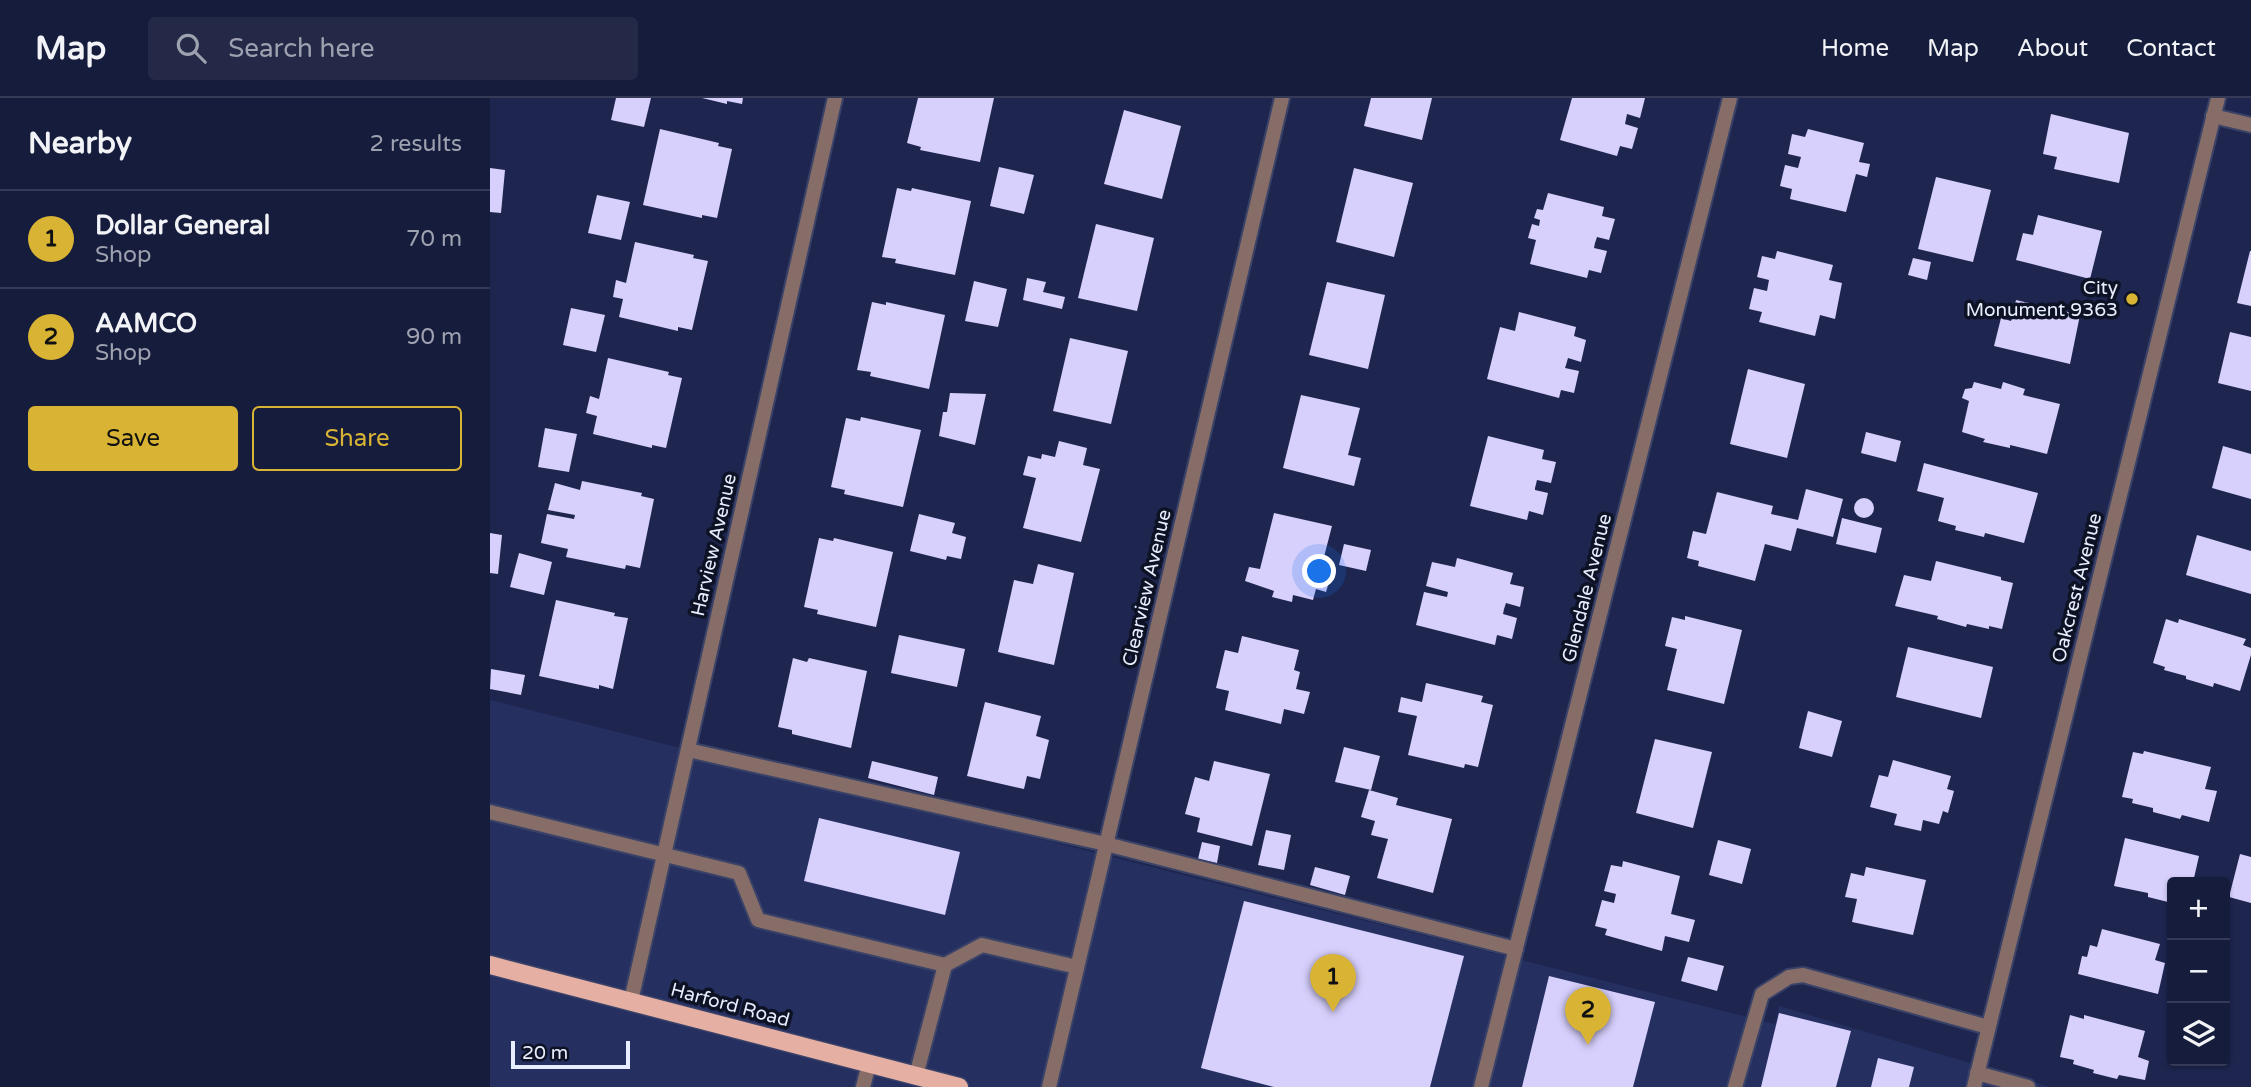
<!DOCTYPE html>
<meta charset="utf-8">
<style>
:root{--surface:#161c3c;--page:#232947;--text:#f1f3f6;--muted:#9ea1af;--line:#353a56;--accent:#d9b434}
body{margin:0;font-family:"Varela Round",sans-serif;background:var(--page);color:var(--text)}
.controls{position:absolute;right:21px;bottom:21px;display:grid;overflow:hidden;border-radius:7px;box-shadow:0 2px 5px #0004}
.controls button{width:63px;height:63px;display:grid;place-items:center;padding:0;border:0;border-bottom:2px solid var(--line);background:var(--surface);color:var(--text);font:35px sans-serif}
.scale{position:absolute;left:21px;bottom:18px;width:119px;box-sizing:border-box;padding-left:7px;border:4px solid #e8eefe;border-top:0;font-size:19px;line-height:24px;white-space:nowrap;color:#e8eefe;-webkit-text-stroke:5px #0d1224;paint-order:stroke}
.you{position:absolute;left:830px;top:474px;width:24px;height:24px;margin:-18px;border:5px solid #fff;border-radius:50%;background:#1a73e8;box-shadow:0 0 0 10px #1a73e833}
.badge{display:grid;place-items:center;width:46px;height:46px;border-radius:50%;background:var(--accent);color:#111;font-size:23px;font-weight:700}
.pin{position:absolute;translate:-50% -58px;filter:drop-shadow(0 2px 4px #0008)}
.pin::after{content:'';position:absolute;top:37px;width:24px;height:21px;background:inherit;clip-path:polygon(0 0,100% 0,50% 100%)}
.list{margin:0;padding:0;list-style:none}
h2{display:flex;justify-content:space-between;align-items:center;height:91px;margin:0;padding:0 28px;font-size:30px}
h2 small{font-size:23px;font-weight:400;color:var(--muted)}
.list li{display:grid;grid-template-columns:46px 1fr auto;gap:21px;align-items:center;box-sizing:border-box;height:98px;padding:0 28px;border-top:2px solid var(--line)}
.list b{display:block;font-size:26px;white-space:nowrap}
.list p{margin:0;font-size:23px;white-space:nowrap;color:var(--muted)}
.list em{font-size:23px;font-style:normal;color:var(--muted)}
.actions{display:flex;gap:14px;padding:21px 28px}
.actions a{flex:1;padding:16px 0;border:2px solid var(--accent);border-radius:7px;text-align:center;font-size:24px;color:var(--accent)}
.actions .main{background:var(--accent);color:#111}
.icon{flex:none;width:38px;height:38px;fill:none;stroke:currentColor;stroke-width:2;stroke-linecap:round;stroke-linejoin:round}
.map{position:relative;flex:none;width:1761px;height:989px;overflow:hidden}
header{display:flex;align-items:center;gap:42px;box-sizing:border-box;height:98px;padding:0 35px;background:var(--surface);border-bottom:2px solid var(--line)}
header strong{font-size:33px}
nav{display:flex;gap:38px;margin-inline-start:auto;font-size:24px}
.search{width:490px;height:63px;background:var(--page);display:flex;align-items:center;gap:18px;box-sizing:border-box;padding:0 24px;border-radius:7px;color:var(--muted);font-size:26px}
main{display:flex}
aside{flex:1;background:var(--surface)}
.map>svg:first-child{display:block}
</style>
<header>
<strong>Map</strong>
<div class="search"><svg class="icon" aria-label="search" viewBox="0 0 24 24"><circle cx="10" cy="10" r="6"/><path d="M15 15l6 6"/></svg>Search here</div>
<nav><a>Home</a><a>Map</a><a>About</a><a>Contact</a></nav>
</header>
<main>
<aside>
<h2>Nearby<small>2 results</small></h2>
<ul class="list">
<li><span class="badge">1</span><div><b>Dollar General</b><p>Shop</p></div><em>70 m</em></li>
<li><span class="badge">2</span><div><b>AAMCO</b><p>Shop</p></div><em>90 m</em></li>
</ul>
<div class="actions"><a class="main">Save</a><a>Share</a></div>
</aside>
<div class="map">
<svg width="1761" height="989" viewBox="0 0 1761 989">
<rect width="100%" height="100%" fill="#1e2650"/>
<path fill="#252f60" d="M0 602 1285 926 1289 908 1560 989H0Z"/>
<g fill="#d7d0fd">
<path d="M126 0H161L154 29 121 22Z"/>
<path d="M212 0H253L252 6 237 3V6Z"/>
<path d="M428 0H504L490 64 430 52 431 49 417 45Z"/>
<path d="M881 0H942L932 42 874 28Z"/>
<path d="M1082 0H1155L1150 20 1137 16 1135 26 1148 30 1142 51 1130 48 1127 58 1070 42Z"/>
<path d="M634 12 691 28 672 101 614 86Z"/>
<path d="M1561 16 1639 35 1629 85 1564 71 1567 59 1553 56Z"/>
<path d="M170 31 229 45 228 48 242 51 227 120 212 117V120L153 107Z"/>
<path d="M1318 31 1374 45 1369 64 1380 66 1377 79 1366 76 1356 114 1300 101 1302 91 1290 88 1295 67 1308 70 1311 59 1298 56 1302 36 1315 39Z"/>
<path d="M509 69 544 77 534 116 500 108Z"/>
<path d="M0 70 15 72 11 115 0 114Z"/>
<path d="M864 70 923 85 904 159 846 144Z"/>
<path d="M1446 79 1501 92 1483 164 1428 151Z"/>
<path d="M407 90 421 93 422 90 481 103 465 177 405 165 406 161 392 159Z"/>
<path d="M1058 95 1114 109 1112 118 1125 121 1119 142 1107 139 1105 145 1104 150 1117 153 1111 175 1099 172 1097 180 1040 166 1046 142 1038 140 1042 126 1049 128 1050 122 1044 120 1047 111 1053 112Z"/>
<path d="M107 97 140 104 131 142 98 135Z"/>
<path d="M1548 117 1612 133 1600 181 1526 162 1533 135 1543 137Z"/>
<path d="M606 126 664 140 647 213 588 200Z"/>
<path d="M145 144 204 157 203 160 218 163 202 232 188 229V233L129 219 133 201 123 199 126 182 136 185Z"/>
<path d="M1287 153 1343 167 1339 182 1352 185 1345 221 1330 217 1325 238 1269 224 1272 214 1259 211 1264 190 1277 193 1279 182 1267 179 1272 158 1285 161Z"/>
<path d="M1760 153H1761V208L1747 205Z"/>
<path d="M1423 160 1441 164 1437 182 1418 177Z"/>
<path d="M537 180 556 184 553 194 575 199 572 211 533 202Z"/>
<path d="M484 183 517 191 508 229 475 223Z"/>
<path d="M837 184 895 197 878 271 819 257Z"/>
<path d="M1526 202 1590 217 1580 266 1504 248 1511 220 1521 223Z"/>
<path d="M382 204 396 207V204L455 217 439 291 380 278 381 274 367 272Z"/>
<path d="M81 210 115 217 106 254 73 247Z"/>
<path d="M1029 214 1086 229 1084 238 1096 242 1091 264 1078 260 1076 267 1075 270 1089 273 1084 295 1071 292 1069 300 997 281 1010 229 1025 233Z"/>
<path d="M1740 234 1761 239V293L1728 285Z"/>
<path d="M580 240 638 253 621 326 563 313Z"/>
<path d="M118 260 179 274 178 277 192 280 176 350 162 347V350L103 336 107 318 96 315 100 298 109 301Z"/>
<path d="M1258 271 1315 286 1297 360 1240 346Z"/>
<path d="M1484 284 1511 291 1513 284 1535 291 1533 297 1570 306 1557 356 1520 347V350L1493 344 1495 341 1472 334 1479 303 1472 300 1475 291 1482 290Z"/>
<path d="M460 295 496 296 485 347 449 338 453 314H457Z"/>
<path d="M811 297 870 310 858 357 871 360 864 388 793 370Z"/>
<path d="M371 319 431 332 413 409 354 396 355 392 341 389 356 320 370 323Z"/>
<path d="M55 330 87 336 79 374 48 369Z"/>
<path d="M1376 334 1411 343 1406 364 1371 355Z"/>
<path d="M998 338 1054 352 1052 361 1066 364 1061 385 1047 382 1045 390V392L1058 395 1053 417 1039 413 1037 422 980 408Z"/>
<path d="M569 343 597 350 593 367 610 371 591 444 533 430 546 380 533 377 538 358 551 361 552 356 565 359Z"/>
<path d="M1733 348 1761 356V401L1722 390Z"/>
<path d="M1434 365 1548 395 1534 445 1495 435 1494 439 1465 432 1466 428 1448 423 1454 400 1427 393Z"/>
<path d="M92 383 152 395 151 398 164 401 150 470 136 467 135 471 76 459 78 451 51 445 57 416 84 421 85 417 58 412 65 385 90 392Z"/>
<path d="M1316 391 1353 401 1343 439 1307 430 1301 453 1275 446 1265 483 1208 468 1209 463 1197 460 1203 433 1216 436 1227 394 1283 408 1281 416 1308 422Z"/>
<circle cx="1374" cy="410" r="10"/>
<path d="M784 415 842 428 828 482 839 484 836 494 826 491 823 502 803 497 802 504 782 499 784 493 755 483 759 469 770 471Z"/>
<path d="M429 416 465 425 462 435 476 439 471 461 457 458 456 462 420 453Z"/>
<path d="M1352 420 1392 430 1386 455 1346 446Z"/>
<path d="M0 435 12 437 8 476 0 475Z"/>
<path d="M1707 437 1761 453V496L1696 477Z"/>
<path d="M329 440 343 443 344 440 403 454 386 529 327 516 328 512 314 509Z"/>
<path d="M854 446 881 452 876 473 849 467Z"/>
<path d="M29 455 62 464 54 497 20 489Z"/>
<path d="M967 460 1023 475 1020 486 1034 489 1030 509 1016 505 1014 511 1013 516 1027 520 1022 541 1007 537 1005 547 926 527 934 494 957 499 958 494 936 488 942 464 965 469Z"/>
<path d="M1446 463 1511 479V482L1523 485 1512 531 1499 528V531L1477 526 1476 529 1447 521 1448 518 1405 508 1414 477 1441 483Z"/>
<path d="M548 466 584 475 564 567 508 554 524 482 543 486Z"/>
<path d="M66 502 125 515 124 518 138 520 123 591 109 587V591L49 578Z"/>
<path d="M1195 518 1252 532 1234 606 1177 592 1187 551 1175 548 1182 519 1195 522Z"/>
<path d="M1676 521 1688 525 1689 521 1756 541 1753 547 1761 550V557L1750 593 1724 585 1723 589 1696 581V578L1674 572 1675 569 1663 565Z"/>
<path d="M409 537 475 551 467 589 401 575Z"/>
<path d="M752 538 809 552 804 572 810 574 806 591 820 594 814 616 794 611 791 626 735 612 739 593 726 590 735 552 748 555Z"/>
<path d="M1418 549 1503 569 1491 620 1406 599Z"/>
<path d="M303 560 317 564 319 560 377 573 361 650 302 636V632L288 629Z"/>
<path d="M1 571 35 577 31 597 0 591Z"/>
<path d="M936 585 993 598 991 604 1003 607 988 669 975 666 974 670 918 657 927 618 908 614 911 599 932 604Z"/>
<path d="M495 604 551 618 546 638 559 642 550 681 537 678 534 691 477 678Z"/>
<path d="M1318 613 1352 623 1342 659 1309 650Z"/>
<path d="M1165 641 1222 654 1203 730 1146 715Z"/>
<path d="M854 649 890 658 881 692 845 684Z"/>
<path d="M1654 653 1721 669 1715 691 1727 693 1719 724 1692 717 1690 721 1663 714V710L1642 705 1643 701 1632 699 1643 654 1653 656Z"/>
<path d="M1403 662 1461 678 1457 691 1464 693 1458 715 1453 713 1449 726 1433 722 1431 733 1404 727 1407 716 1380 709 1389 677 1398 679Z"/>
<path d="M382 663 448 679 444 697 378 680Z"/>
<path d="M724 663 780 676 762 748 707 734 710 720 695 716 705 679 719 683Z"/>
<path d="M879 692 908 700 906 707 962 721 943 795 887 780 898 741 881 737 885 723 871 719Z"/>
<path d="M329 720 470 754 455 817 314 783Z"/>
<path d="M776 732 801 737 794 772 768 767Z"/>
<path d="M1635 740 1709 758 1704 780 1719 784H1682V805L1658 799V795L1624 788Z"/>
<path d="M1228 742 1261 751 1252 786 1219 777Z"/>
<path d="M712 744 730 748 727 765 708 761Z"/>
<path d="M1750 756 1761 759V805L1739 799Z"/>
<path d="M1133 763 1190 778 1181 816 1205 822 1199 844 1175 838 1172 853 1115 837 1117 831 1105 828 1112 802 1124 805 1126 796 1114 793 1121 767 1132 769Z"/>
<path d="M825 769 860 778 855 797 820 787Z"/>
<path d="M1376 769 1436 782 1423 837 1362 824 1367 801 1355 799 1361 775 1374 778Z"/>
<path d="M754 803 974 858 940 989H784L711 970Z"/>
<path d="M1612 831 1670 846 1665 862 1675 865 1668 896 1588 876 1592 858 1597 859 1600 847 1607 849Z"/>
<path d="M1198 859 1234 868 1227 893 1191 883Z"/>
<path d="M1059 878 1165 904 1143 989H1032Z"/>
<path d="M1289 915 1361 933 1346 989H1271Z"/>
<path d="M1580 917 1594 921V917L1655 933 1648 959 1659 963 1655 982 1629 977 1627 981 1603 975 1604 972 1583 966 1584 962 1570 959Z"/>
<path d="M1388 960 1424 969 1419 989H1381Z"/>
</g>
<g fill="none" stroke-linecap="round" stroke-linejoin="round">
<defs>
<g id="lane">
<path d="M1723 18 1761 27"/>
<path d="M198 652 616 746 1026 851"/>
<path d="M0 714 249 775 268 822 455 867 492 847 587 869"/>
<path d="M1487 975 1538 989"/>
<path d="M426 978 455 867"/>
<path d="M1245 989 1272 896 1299 879 1313 877 1498 929"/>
</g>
<g id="street">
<path d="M141 903 345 0"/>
<path d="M373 989 379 966"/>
<path d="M559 989 792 0"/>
<path d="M991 989 1240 0"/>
<path d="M1484 989 1728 0"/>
</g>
<path id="primary" d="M0 867 469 989"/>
</defs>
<use href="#lane" stroke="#3a4268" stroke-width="18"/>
<use href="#street" stroke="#3a4268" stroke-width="18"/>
<use href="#primary" stroke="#3a4268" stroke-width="21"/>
<use href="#lane" stroke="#876d68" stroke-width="14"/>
<use href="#street" stroke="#876d68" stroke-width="14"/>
<use href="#primary" stroke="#e5afa4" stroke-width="18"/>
</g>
<circle fill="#d9b434" stroke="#0d1224" stroke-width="2.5" cx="1642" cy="201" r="7"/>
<g text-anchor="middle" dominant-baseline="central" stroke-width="7" stroke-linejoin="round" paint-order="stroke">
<g font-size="19" fill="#e8eefe" stroke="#0d1224" text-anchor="end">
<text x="1628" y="190">City<tspan x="1628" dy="22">Monument 9363</tspan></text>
</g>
<g font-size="19" fill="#e8eefe" stroke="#0d1224">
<text transform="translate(224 447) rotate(-77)">Harview Avenue</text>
<text transform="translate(657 490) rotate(-77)">Clearview Avenue</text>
<text transform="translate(1097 490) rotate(-76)">Glendale Avenue</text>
<text transform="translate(1587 490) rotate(-76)">Oakcrest Avenue</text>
<text transform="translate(240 907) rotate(15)">Harford Road</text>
</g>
</g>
</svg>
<div class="controls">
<button>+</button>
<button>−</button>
<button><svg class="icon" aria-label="layers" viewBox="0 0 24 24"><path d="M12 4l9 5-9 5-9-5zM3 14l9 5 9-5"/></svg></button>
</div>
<div class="scale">20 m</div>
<div class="you"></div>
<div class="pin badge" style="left:843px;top:914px">1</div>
<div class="pin badge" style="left:1098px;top:947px">2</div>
</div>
</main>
